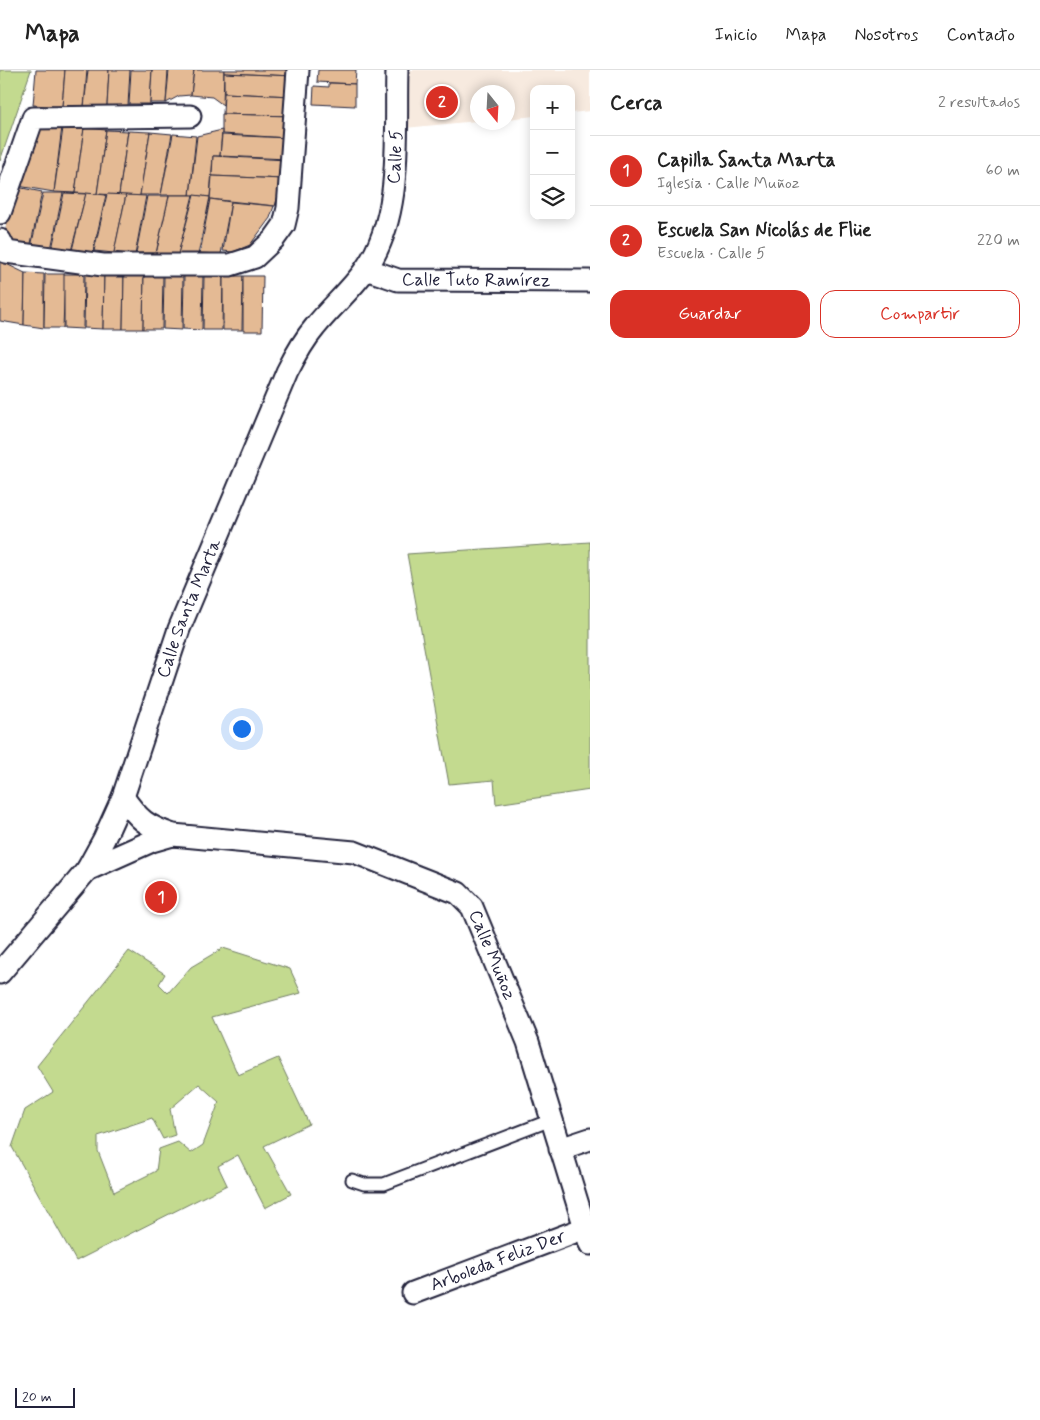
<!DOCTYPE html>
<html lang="es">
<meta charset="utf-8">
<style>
:root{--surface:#fff;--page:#f2f2f2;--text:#222;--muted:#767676;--line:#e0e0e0;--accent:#d93025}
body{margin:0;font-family:Mynerve,sans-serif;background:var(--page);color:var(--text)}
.controls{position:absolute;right:15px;top:15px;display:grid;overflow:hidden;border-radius:10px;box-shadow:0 2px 12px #0003}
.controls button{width:45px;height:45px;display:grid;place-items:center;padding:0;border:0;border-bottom:1px solid var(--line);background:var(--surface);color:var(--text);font:25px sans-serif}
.compass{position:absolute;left:470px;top:15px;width:45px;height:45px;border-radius:50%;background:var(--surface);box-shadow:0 2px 12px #0003;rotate:162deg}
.scale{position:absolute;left:15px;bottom:12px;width:60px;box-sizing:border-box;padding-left:5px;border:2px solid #22223b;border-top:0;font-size:14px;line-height:18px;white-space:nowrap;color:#22223b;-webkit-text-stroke:4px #fff;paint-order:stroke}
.you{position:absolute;left:241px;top:658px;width:18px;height:18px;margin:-12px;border:4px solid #fff;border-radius:50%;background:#1a73e8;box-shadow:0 0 0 8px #1a73e833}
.badge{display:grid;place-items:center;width:32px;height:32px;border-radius:50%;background:var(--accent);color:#fff;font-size:16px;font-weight:700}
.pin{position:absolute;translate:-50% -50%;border:2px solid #fff;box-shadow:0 1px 5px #0006}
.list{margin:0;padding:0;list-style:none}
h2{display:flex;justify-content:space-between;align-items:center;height:65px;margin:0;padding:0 20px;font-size:21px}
h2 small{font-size:16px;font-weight:400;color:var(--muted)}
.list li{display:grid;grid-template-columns:32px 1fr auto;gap:15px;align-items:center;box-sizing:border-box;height:70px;padding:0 20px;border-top:1px solid var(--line)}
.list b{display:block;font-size:19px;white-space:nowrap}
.list p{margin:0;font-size:16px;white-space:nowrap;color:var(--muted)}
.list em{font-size:16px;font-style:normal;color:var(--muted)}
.actions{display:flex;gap:10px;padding:15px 20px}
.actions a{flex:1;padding:11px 0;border:1px solid var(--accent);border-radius:15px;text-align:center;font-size:18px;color:var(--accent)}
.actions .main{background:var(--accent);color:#fff}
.icon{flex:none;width:28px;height:28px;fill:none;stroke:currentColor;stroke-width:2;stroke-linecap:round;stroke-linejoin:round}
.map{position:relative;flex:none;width:590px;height:1350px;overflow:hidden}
header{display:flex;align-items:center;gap:30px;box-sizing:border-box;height:70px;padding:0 25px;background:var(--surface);border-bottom:1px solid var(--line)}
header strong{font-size:24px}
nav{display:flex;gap:28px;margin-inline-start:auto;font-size:18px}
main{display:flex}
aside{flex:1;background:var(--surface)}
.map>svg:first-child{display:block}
</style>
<header>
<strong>Mapa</strong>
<nav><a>Inicio</a><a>Mapa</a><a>Nosotros</a><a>Contacto</a></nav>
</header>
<main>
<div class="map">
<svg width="590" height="1350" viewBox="0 0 590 1350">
<rect width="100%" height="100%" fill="#fff"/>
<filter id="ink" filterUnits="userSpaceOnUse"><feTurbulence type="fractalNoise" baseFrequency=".02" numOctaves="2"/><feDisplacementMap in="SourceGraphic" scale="10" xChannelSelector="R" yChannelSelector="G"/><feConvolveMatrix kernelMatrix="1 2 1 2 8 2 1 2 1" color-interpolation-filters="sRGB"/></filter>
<g filter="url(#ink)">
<path fill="#f7eadf" d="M406 0H590V41L571 43V19H534V46L508 49V22H478L477 51 405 58Z"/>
<g fill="#c3da8f" stroke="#727e65" fill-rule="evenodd">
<path d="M0 0H31L0 91Z"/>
<path d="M590 472V720L496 734 494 710 449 714 407 484Z"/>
<path d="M223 878 290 899 301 923 212 947 238 1005 278 988 309 1054 264 1076 291 1124 265 1138 238 1085 218 1096 227 1115 76 1191 12 1077 25 1040 53 1022 37 996 129 881 165 904 159 914 168 923 191 897ZM199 1014 219 1032 203 1075 191 1083 178 1072 159 1079 156 1101 114 1122 98 1081V1066L152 1048 163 1069 175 1065 170 1039Z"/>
</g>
<g fill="#e4ba94" stroke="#22223b">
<path d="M36 0H65L62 37 33 35Z"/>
<path d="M65 0H87L84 37H62Z"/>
<path d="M88 0H109L107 36 84 37Z"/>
<path d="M109 0H130L128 36H107Z"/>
<path d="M131 0H152L150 34H129Z"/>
<path d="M152 0H168L166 33H150Z"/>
<path d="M169 0H194L191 25 179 26 166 33Z"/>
<path d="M194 0H224L223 35 212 27 191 25Z"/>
<path d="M224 0H293V6L224 3Z"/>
<path d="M318 0H356L355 14 317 12Z"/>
<path d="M224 3 293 6 292 26 224 23Z"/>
<path d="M329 13 355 14V36L313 34 314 16 329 17Z"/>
<path d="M224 23 292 26 290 46 223 44Z"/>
<path d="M222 44 290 46 289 68 222 64Z"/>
<path d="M41 56 62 57 54 122 18 116Z"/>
<path d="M63 58 84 59 75 123 54 122Z"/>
<path d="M84 58 106 60 97 124 75 123Z"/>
<path d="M106 60 128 61 119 125 97 124Z"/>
<path d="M222 60 220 86H213L210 127 190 125 197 66Z"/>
<path d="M128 61 150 62 140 126 119 125Z"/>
<path d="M150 62 172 64 161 125H140Z"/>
<path d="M173 64 196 66 190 125H161Z"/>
<path d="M222 65 288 68 287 89 220 86Z"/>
<path d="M213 86 287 90 284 109 212 106Z"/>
<path d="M212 106 283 109 275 136 210 129Z"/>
<path d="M17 117 42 122 30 178 11 175 5 166 8 146Z"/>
<path d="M43 123H63L51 179 31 177Z"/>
<path d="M64 123 86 124 71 181 52 179Z"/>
<path d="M86 123 106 125 93 182 72 180Z"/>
<path d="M107 124 126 125 114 183 94 181Z"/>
<path d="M126 125 146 126 135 185 114 182Z"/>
<path d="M169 125H193L178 185 156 184Z"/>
<path d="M194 125 210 127 198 185 178 184Z"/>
<path d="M147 126H169L156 183H136Z"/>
<path d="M210 129 231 132 221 184 200 183Z"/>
<path d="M231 132 274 136 270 148 250 175 233 182 223 181Z"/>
<path d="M0 191 25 203 24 255 0 251Z"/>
<path d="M25 203 44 204V258L24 255Z"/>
<path d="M45 204H65L63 258H44Z"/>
<path d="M64 204H84L83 259 64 258Z"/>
<path d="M85 204H104L103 259 84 258Z"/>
<path d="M104 204 124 205 123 259H103Z"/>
<path d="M124 204 144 205 143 259H123Z"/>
<path d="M144 205H163L162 259H143Z"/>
<path d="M164 205H183L182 260 163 259Z"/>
<path d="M184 205 203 206 202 260 183 259Z"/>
<path d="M204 205 223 206 222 260H203Z"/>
<path d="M223 206H243L242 260H223Z"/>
<path d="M243 206H263L262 261H243Z"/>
</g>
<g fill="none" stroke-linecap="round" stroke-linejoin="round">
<defs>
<path id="lane" d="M352 1110 364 1114H384L551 1050"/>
<g id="street">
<path d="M0 143 33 48 190 46"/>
<path d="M0 170 6 182 103 195H230L255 187 274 169 284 155 288 138 298 0"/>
<path id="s1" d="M366 199 398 210 590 211"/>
<path id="s2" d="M123 727C139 750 146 756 173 765L354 782 458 823 472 837 528 972 590 1174"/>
<path d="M87 800 152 771 173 765"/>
<path id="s3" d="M0 903 87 800 104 769 123 727 179 559 287 302C295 286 303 271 315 257 331 237 351 220 365 200 404 146 395 63 397 0"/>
<path d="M560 1079 590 1069"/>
<path id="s4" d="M413 1223 585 1158"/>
</g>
</defs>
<use href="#lane" stroke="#22223b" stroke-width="15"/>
<use href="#street" stroke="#22223b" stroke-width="25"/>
<use href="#lane" stroke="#fff" stroke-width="11"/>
<use href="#street" stroke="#fff" stroke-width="21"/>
</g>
</g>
<g text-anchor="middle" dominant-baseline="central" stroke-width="4.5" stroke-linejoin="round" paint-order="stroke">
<g font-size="18" fill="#22223b" stroke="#fff">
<text stroke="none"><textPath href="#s3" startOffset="920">Calle 5</textPath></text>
<text stroke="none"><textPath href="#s1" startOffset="112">Calle Tuto Ramírez</textPath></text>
<text stroke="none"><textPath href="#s3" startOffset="416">Calle Santa Marta</textPath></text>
<text stroke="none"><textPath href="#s2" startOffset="430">Calle Muñoz</textPath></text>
<text stroke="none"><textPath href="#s4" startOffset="91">Arboleda Feliz Der</textPath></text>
</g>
</g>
</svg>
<div class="controls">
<button>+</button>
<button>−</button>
<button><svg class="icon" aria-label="layers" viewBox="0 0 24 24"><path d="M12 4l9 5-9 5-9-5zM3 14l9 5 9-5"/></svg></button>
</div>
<svg class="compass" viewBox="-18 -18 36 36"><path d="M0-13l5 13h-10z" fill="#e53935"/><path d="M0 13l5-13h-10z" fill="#767676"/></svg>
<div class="scale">20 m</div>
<div class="you"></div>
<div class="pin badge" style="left:161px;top:827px">1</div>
<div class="pin badge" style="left:442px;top:32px">2</div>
</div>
<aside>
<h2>Cerca<small>2 resultados</small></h2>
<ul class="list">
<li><span class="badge">1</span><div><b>Capilla Santa Marta</b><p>Iglesia · Calle Muñoz</p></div><em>60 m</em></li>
<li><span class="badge">2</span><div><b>Escuela San Nicolás de Flüe</b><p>Escuela · Calle 5</p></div><em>220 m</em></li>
</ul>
<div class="actions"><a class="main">Guardar</a><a>Compartir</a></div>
</aside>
</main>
